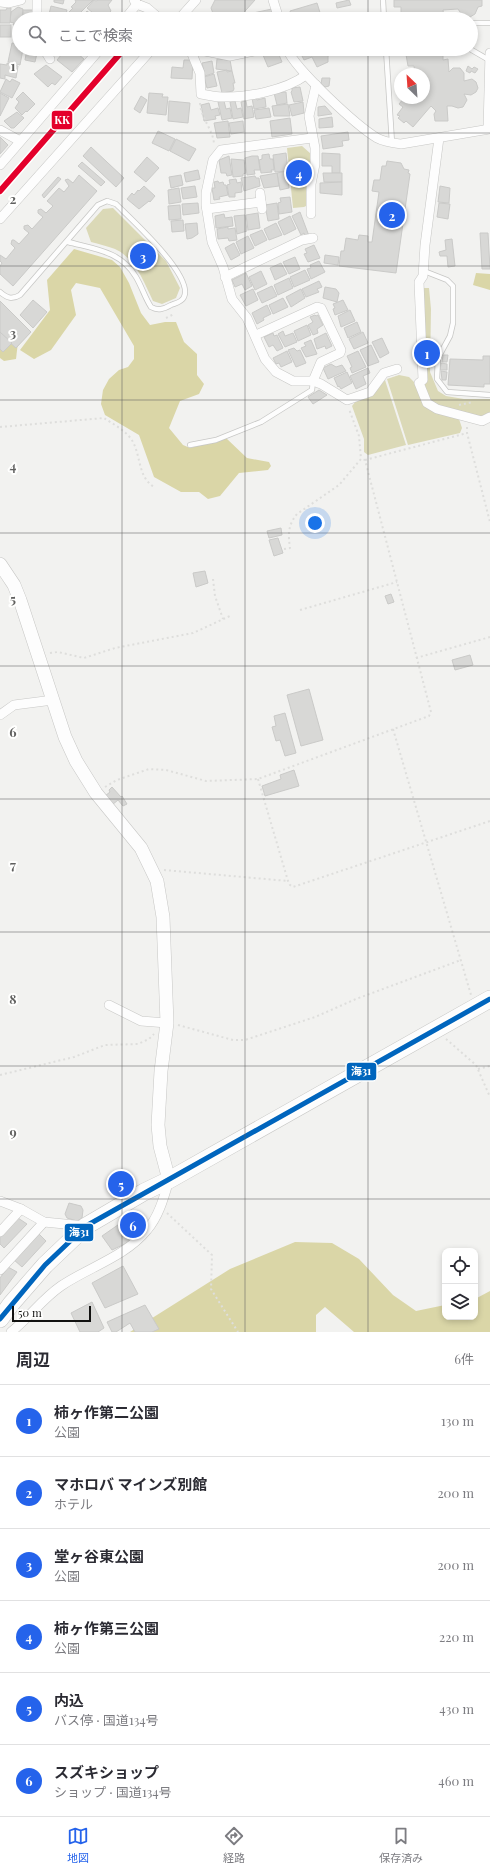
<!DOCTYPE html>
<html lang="ja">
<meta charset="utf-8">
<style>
:root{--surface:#fff;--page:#f7f7f7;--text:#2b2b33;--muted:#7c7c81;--line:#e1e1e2;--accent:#2563eb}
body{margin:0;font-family:"Playfair Display","Noto Sans JP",serif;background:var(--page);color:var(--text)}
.controls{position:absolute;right:12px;bottom:12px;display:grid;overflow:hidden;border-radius:8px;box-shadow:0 2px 6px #0003}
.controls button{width:36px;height:36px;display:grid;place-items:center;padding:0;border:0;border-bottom:1px solid var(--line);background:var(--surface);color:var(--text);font:20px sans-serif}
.compass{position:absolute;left:394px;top:68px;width:36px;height:36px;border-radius:50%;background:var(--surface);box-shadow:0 2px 6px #0003;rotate:335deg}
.scale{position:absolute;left:12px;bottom:10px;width:79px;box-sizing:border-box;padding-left:4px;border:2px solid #121211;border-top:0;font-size:11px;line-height:14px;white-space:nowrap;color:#121211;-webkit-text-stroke:3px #fffffe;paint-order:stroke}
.you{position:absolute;left:315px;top:523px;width:14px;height:14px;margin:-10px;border:3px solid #fff;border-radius:50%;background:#1a73e8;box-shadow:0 0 0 6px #1a73e833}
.badge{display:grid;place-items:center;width:26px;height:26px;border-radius:50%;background:var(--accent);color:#fff;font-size:13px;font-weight:700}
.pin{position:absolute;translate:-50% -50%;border:2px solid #fff;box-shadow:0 1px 4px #0006}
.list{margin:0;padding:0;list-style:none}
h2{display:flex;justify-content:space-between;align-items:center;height:52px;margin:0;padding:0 16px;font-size:17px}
h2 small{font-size:13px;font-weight:400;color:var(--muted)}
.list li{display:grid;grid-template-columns:26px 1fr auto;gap:12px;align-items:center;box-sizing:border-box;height:72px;padding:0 16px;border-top:1px solid var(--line)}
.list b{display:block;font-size:15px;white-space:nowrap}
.list p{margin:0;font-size:13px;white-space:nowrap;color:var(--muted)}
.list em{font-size:13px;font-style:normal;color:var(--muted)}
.icon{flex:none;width:22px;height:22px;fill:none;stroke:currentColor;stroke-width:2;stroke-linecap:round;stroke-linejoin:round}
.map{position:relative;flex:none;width:490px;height:1332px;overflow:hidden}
.search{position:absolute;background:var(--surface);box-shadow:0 2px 6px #0003;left:12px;right:12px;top:12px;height:44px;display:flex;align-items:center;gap:10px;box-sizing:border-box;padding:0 14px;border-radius:22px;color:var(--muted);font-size:15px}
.sheet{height:484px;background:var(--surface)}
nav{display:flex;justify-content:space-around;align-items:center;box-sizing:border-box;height:56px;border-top:1px solid var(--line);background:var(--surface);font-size:11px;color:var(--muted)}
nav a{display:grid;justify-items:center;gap:2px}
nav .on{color:var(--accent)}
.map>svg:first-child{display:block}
</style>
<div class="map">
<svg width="490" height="1332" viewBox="0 0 490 1332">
<rect width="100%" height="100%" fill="#f2f2f0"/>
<g fill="#dbd9b7">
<path d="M302 146 311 154 308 205 304 207 293 208 287 148Z"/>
<path d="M113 208 166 261 180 288 176 298 162 304 153 301C144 282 135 258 115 249 107 246 99 244 91 242L86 228 103 209Z"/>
<path d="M421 288H429L431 309 430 372 438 391 446 396 464 399H490V414L482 418 433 404 421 383Z"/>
<path d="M399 375 409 377 416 384 419 394 459 419 462 428 460 433 408 445 387 379Z"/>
<path d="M385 380 406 445 368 455 364 452V439L352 406 356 401 374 394Z"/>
</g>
<g fill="#dad6a7">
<path d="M74 249 112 260 120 267 129 283 141 313 150 325 165 322H176L184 342 197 354V375L204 384 199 394 180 401 169 428 183 445 190 448 226 438 247 458 269 462 271 466 268 470 239 473 220 496 208 499 199 492H181L154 477 139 435 105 415 101 404 103 390 109 379 119 370 128 367 134 359V346L100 288 76 283 71 290 76 315 51 350 34 359 20 350 50 310 47 280Z"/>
<path d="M476 273 490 274V290L473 285Z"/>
<path d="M0 332 18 342 16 359 4 361 0 358Z"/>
<path d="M295 1242 332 1243 359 1259 393 1295 416 1311 445 1305V1317H475V1299L490 1291V1332H354L325 1307 316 1315V1332H130L230 1269Z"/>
</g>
<g fill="#d8d8d6" stroke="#cacac8">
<path d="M54 0H64L63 4 54 2Z"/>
<path d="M75 0H93L75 18 69 12 73 8 71 7 76 2Z"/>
<path d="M94 0 96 1 98 0H112L108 5 111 11 106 16 105 15 103 18 101 16 99 18 87 8Z"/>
<path d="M215 0H255L238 19H215L211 8Z"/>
<path d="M349 0 351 5 337 8 336 3Z"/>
<path d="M394 0H482V6L478 7 475 14 470 17 462 15 458 9 443 10 444 19H408L407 16H401V7H394Z"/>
<path d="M317 3 322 19H292L290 11Z"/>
<path d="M51 6 67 10 65 18 49 14Z"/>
<path d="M18 7 23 9 22 19H19V26L13 25 14 23 10 22 11 12Z"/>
<path d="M7 8H11L10 23H0V10H6Z"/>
<path d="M272 9 273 19H249L255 18 253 13Z"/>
<rect x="23" y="10" width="10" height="9"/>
<path d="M87 11 96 18 95 19H80Z"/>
<path d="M49 15 66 19H48Z"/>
<rect x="0" y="25" width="11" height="12"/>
<path d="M16 29H19V37L14 36Z"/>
<path d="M12 43 19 44V49H23L20 65 8 62Z"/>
<path d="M27 49H38L35 62 25 60Z"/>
<path d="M66 49H72L84 59 72 72 57 60Z"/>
<path d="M305 49H339L340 50 328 56V62L317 67 312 57 304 60 301 54Z"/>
<path d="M405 49H443V60L448 59 449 72 453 68H460L464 73V81L472 79 476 82 478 88 476 92 471 95 464 94 467 100 463 107 458 108 452 106H447L448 121H435L434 114 436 111 431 106 413 127 406 121 404 123 398 118 400 116 397 115 403 107 399 104 404 98 410 100 412 98H424V74H415L414 66H408Z"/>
<path d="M277 50 282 62 268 67 263 55Z"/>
<path d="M217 59 230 60 232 71 216 69Z"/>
<path d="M184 60H193L192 79 171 78 172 67 183 68Z"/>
<path d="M212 61 214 73 205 76 202 63Z"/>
<path d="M7 63 18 66 16 78 5 75V79L0 78V64L7 65Z"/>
<path d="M46 65 62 77 55 85 52 83 48 87 34 74Z"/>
<path d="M468 66 472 69 474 67 478 69 475 73 471 71 470 73 466 71Z"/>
<path d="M227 70V72L232 71 235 83H233L234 89 233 91 222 93 217 72Z"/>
<path d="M214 74 217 86 207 88 204 77Z"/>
<path d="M322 78H330L329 86 325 87 321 84Z"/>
<path d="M6 79 10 82 12 79 20 83 12 98 0 92Z"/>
<path d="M300 87 303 101 294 102 291 92 292 91V88Z"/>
<path d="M23 92 35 104 27 112 26 111 22 115 15 108 19 102 16 99Z"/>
<path d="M286 92 287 103 277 105 274 93Z"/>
<path d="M0 93 9 98 0 116Z"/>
<path d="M149 93 163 94 162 97H168L166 115 147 113Z"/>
<path d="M141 96 147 100 140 113 134 109Z"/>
<path d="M256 97 257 100 265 98 266 107 254 109 252 98Z"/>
<path d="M169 101 190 103 188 123 168 121Z"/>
<path d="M224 101 226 109 230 108 232 118 222 120 218 102Z"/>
<path d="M235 101 237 109 241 108 243 117 233 119 230 102Z"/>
<path d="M246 101 247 107 252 106 254 117 244 119 241 102Z"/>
<path d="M303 102 304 113 292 116 289 105Z"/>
<path d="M209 103 211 110 218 108 220 115 215 116 216 119 204 121 201 105Z"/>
<path d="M288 104 290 116H274L272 106Z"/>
<path d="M325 106 332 114 318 116V107Z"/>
<path d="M269 108 271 117 256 119 254 110Z"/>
<path d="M17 112 24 118 14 128H11L4 121Z"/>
<path d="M332 117 333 127 319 128V119Z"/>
<path d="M290 118 292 134 272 137 270 121Z"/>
<path d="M228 121 230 137 217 138 214 123Z"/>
<path d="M243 121 244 132 231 134 229 123Z"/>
<path d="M158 131 175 139 169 151 152 143Z"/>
<path d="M348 132 349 140 342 141 343 146 323 149 321 136Z"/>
<path d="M0 137 8 145 0 154Z"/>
<path d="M176 139 196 149 189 161 170 151Z"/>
<path d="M91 147 124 178 116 187 83 156Z"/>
<path d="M286 153 288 171 275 172 273 155Z"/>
<path d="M322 153 340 154V173H332V166H322Z"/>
<path d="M269 154 270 159H273L274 170H271L272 172 261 173 259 160 262 159V155Z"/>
<path d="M229 156 232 175 227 176 226 173H221L219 160Z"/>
<path d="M252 156H258L260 170H254L255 174 247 175 245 158Z"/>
<path d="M147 157 159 168 146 182 134 172Z"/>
<path d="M231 159 244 160 246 173 243 174V176L233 177Z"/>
<path d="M387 161 401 163 404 169 409 170 408 173 410 174 396 273 339 266 341 251H344L346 238 358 240 359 235 368 236V242H372L379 192 372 191 374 180H380L382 166H386Z"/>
<path d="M82 162 105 182 101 186 78 166Z"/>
<path d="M198 170 200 179 186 182 184 173Z"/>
<path d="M287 171 289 188 280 190 277 173Z"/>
<path d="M277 173 279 186 264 188 260 176Z"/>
<path d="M323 173H342V182H324Z"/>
<path d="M79 175 97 191 13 286 0 274V266L2 263 0 261V255L6 259 15 248 11 244 12 240H14L19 244 29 233 24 229V226L28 225 32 229 43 217 38 213V210L41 209 46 213 53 206 47 201 59 188 64 192 69 186 65 180 68 179 73 183Z"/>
<path d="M181 175 183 185 171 188 169 177Z"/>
<path d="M255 176 256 178H259L260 186 244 191 241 178Z"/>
<path d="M58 177 61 179 44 198 42 195Z"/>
<path d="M236 179 237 183 241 182 242 192 235 193V197H229L227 185 230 184 229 180Z"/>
<path d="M218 181 219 183 223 182 224 185H226L228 195 219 197 220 199 214 200 212 188H215L214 182Z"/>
<path d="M342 182V195L320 193V183Z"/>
<path d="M144 186 155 196 150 202 149 201 139 209 127 199 132 193 134 195 138 190 139 191Z"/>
<path d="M195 186 197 197 183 199 181 188Z"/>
<path d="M440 186 450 188 449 203 438 202Z"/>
<path d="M179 188 181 202 169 204 168 190Z"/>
<path d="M290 197 292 212 279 214 278 203 281 202 280 198Z"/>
<path d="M198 203 199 213 183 215 182 204Z"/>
<path d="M277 203 279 219 268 221 265 205Z"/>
<path d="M439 203 450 204 448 219 437 217Z"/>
<path d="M180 205 181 219 169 220 168 206Z"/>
<path d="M300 212 309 236 306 237 304 233 301 235 292 216Z"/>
<path d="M258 213 260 228 248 230 246 215Z"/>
<path d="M224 214 225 218 232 217 233 226 216 228 215 216Z"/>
<path d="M245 215 247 231 237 234 234 216Z"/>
<path d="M290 216 296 229 284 235 278 222Z"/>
<path d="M183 220 184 231 172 232 171 221Z"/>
<path d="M197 223 198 234 192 238 187 239 185 224Z"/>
<path d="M276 223 282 235 269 240 264 229Z"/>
<path d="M228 227V229L235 228 237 240 229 241 228 238 218 239 217 229Z"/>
<path d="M262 230 267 240 255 246 250 235Z"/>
<path d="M480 233H488L490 269H482Z"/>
<path d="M248 236 254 248 241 254 236 242Z"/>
<path d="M452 239 455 266 448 267 447 256H440L439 252 446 250 445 240Z"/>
<path d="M234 243 240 255 231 260 225 248Z"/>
<path d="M314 245 320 258 308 262 304 254 307 253 305 249Z"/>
<path d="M325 255 339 257 338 265 324 263Z"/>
<path d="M295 257 300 269 289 274 283 262Z"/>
<path d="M319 261 325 272 311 279 307 269 311 268 310 265Z"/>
<path d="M281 263 287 274 275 280 270 268Z"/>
<path d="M305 270 310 280 294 287 290 277Z"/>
<path d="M261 271 267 284 255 290 249 277Z"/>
<path d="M246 273 252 286 245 290 242 284 235 287 232 280Z"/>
<path d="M289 278 293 288 278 295 274 285Z"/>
<path d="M319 281 322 287 317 289 319 292 306 297 302 289Z"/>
<path d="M272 286 277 296 262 303 257 293Z"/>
<path d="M325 287 336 289 339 293 337 302 323 298Z"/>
<path d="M253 289 258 300 246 306 240 295Z"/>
<path d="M301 289 305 298 291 307 286 297Z"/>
<path d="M283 298 288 307 273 314 269 305Z"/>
<path d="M33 300 47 312 33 328 20 315Z"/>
<path d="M343 300 348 310 335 315 333 309 335 308 333 304Z"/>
<path d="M0 301 31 332 16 348 0 334Z"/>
<path d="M267 305 271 314 263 318 264 320 257 324 252 313Z"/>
<path d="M350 310 355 321 341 327 338 316Z"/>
<path d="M315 315 316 316 318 315 323 325 317 329 318 333 313 335 308 325 313 322 310 317Z"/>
<path d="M357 322 361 332 348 338 344 328Z"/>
<path d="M307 325 311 335 298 341 294 331Z"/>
<path d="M283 331 285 336 293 333 297 342 285 347 278 334Z"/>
<path d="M0 332 12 343 3 352 0 349Z"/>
<path d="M363 332 368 343 354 349 349 339Z"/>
<path d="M273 333 274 336 277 335 283 348 277 351 273 345 269 347 264 337Z"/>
<path d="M326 333 332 346 326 349 325 346 317 349 314 339Z"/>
<path d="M382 338 389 353 380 358 372 342Z"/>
<path d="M311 340 317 354 306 357 301 348 306 346 304 343Z"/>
<path d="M371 345 379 362 368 366 360 350Z"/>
<path d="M294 348 297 351 300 350 306 363 296 367 288 350Z"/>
<path d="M287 351 292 362 281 367 279 363 276 364 273 358Z"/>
<path d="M358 351 366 367 352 373 350 368 352 367 347 356Z"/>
<path d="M443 355H448L447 362H442Z"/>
<path d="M483 356H490V384H484V387L448 385 450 359 483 360Z"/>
<path d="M441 363 447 364V370H440Z"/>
<path d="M331 364 336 367 342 365 346 371 328 379 323 368Z"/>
<path d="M368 368 370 373 363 376 366 384 356 389 350 376Z"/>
<path d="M441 371 447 372 446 380H442Z"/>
<path d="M347 372 352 383 341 389 339 386 338 387 334 378Z"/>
<path d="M319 390 327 395 313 404 308 397Z"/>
<path d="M281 528 282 535 269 538 267 531Z"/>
<path d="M278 538 283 553 274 556 269 540Z"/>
<path d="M205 571 208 583 196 587 193 573Z"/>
<path d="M391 594 394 602 388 604 385 596Z"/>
<path d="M470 655 473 665 455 670 452 660Z"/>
<path d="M309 689 323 740 301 746 287 695Z"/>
<path d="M285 713 296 753 285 756 280 740 276 741 272 727 276 726 274 716Z"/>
<path d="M294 770 299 786 265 796 262 786 281 779 280 775Z"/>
<path d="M112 787 121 797 122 796 127 804 123 806 118 800 112 805 105 796 110 792 109 790Z"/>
<path d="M69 1203 81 1206 83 1210 82 1218 77 1221 67 1218 65 1214Z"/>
<path d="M138 1211 145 1223 129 1242 112 1250 102 1236Z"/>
<path d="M18 1218 27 1224 4 1248 0 1244V1237Z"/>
<path d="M38 1233 46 1241 22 1267 13 1259Z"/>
<path d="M123 1266 138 1294 105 1308 92 1283Z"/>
<path d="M8 1267 17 1272 0 1295V1278Z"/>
<path d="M92 1302 104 1328 98 1332H80L71 1313Z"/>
<path d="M145 1305 159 1329 152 1332H135L130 1323 116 1332H112L107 1322Z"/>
</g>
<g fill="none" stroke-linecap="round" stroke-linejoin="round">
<defs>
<g id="lane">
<path d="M383 0 384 19"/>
<path d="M471 23H490"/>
<path d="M386 49 392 143"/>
<path d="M470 49 489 60"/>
<path d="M424 271 447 280 453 286V323L450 336 438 358 437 379 447 392 490 395"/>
<path d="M0 292C7 298 12 300 20 295L98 205 107 201 116 204C131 219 194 276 184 297 182 302 176 303 171 305 164 309 158 311 151 307 145 298 142 287 136 277 121 251 94 249 68 242"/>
<path d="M190 445 216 440 261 422 312 390 313 381"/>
</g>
<g id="street">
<path d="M37 0V19"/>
<path d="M134 0 137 4 147 8 160 19"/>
<path d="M273 0 279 19"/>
<path d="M0 2 9 3 21 0"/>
<path d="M125 19 137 4"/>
<path d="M179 19 196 0"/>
<path d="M44 49 50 59"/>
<path d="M190 49 200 73 201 94C208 95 215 97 222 97 247 98 286 90 306 75"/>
<path d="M195 49 230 56 264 49"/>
<path d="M287 49C296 70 357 126 377 138 384 142 393 143 401 144L490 129"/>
<path d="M488 129 490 53"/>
<path d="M0 130 20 141"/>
<path d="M312 138 221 150 213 160 206 193V205L212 242 223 267 232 299 247 318 265 359 276 372 293 381H313L321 384 347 400 370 392 384 373 397 369"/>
<path d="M439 138 425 245 423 276 419 282 423 380 419 383 427 403 437 409 482 421 490 417"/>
<path d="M0 165 100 49"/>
<path d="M260 193 262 209"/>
<path d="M207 209 261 202"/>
<path d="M311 214V184L315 164V148L309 116 316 85"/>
<path d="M0 219 152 49"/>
<path d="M225 277 302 240 313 238"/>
<path d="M256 335 317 307 321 308 341 350 340 353 321 362 313 381"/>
<path d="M0 715 14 705 53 700"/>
<path d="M109 1005 141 1021 167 1023"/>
<path d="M0 1201 21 1209 44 1222 85 1226"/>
<path d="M0 1232 21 1209"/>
<path d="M0 1270 44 1222"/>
<path d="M11 1332C29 1318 42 1299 61 1286 89 1267 125 1257 147 1230 159 1216 164 1197 169 1180"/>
</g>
<path id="secondary" d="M0 564 14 585 20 600 65 737 76 761 96 793 141 848 157 881 163 917 167 1023 161 1071 158 1125 160 1146 169 1180"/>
<path id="highway" d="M0 1319 11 1304 45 1265 86 1226 144 1192 169 1180 490 999"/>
</defs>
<use href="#lane" stroke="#c7c7c5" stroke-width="6"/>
<use href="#street" stroke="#c7c7c5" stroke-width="10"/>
<use href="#secondary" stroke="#c7c7c5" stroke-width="14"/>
<use href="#highway" stroke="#c7c7c5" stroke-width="18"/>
<g stroke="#dededc" stroke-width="2" stroke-dasharray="2 3" stroke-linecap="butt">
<path d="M200 103C201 119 213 129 214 144"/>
<path d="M166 318 174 314"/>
<path d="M459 405 473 402"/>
<path d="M0 427 104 418C113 424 128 432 133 442 141 457 138 477 154 487"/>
<path d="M467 427V433L490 522"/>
<path d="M365 460 467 433"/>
<path d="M284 549 290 548C288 534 288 525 297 514L339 485 361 459 359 436 349 409"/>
<path d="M213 579 215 596 223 619"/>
<path d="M300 610 397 582"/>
<path d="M50 653 58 652 84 658 115 648 193 633 230 616"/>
<path d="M416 658 490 637"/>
<path d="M393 729 471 995"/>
<path d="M258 779 288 881 290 885 293 887 490 821"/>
<path d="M105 787 117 780 149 769 166 770 206 781 258 779 429 716 431 712 365 460 361 459"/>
<path d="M164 870 288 881"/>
<path d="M178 1025 233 1040H245L315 1017 356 999 461 960"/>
<path d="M446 1039 476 1065 490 1097"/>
<path d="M478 1069 490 1066"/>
<path d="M0 1075 74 1057 105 1045 138 1044 149 1039 154 1034"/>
<path d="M167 1213 212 1255 211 1289 238 1332"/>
</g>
<use href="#lane" stroke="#fdfdfd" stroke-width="4.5"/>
<use href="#street" stroke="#fdfdfd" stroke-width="9"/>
<use href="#secondary" stroke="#fdfdfd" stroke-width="13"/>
<use href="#highway" stroke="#fdfdfd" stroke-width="17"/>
<defs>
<path id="bus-1" d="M0 1319 45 1265 86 1226 490 999"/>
</defs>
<use href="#bus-1" stroke="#fffffe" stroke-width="8"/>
<use href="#bus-1" stroke="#0065bd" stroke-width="5"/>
<defs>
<path id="rail-1" d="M0 191 124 49"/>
</defs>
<use href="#rail-1" stroke="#fffffe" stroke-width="9"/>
<use href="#rail-1" stroke="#e4002b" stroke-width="6"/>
</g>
<path fill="none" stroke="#60605f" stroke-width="1" stroke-opacity="0.55" d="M122 0V19M245 0V19M368 0V19M122 49V1332M245 49V1332M368 49V1332M0 133H490M0 266H490M0 400H490M0 533H490M0 666H490M0 799H490M0 932H490M0 1066H490M0 1199H490"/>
<g font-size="13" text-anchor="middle" font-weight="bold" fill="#60605f" stroke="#fffffe" stroke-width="4" stroke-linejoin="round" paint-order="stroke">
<text x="13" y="71">1</text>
<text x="13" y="204">2</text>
<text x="13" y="338">3</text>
<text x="13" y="471">4</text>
<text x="13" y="604">5</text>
<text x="13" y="737">6</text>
<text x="13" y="870">7</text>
<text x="13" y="1004">8</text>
<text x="13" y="1137">9</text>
</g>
<g stroke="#fffffe" stroke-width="1.5">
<rect x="51" y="110" width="22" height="20" rx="4" fill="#e4002b"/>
<rect x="346" y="1062" width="31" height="19" rx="4" fill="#0065bd"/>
<rect x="64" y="1223" width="30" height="19" rx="4" fill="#0065bd"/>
</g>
<g font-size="11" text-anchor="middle" font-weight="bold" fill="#fff">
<text x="62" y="124">KK</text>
<text x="361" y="1075">海31</text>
<text x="79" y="1236">海31</text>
</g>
</svg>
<div class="controls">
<button><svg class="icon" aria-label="locate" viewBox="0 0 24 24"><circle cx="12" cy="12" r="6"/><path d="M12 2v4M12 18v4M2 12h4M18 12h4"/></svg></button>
<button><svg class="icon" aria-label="layers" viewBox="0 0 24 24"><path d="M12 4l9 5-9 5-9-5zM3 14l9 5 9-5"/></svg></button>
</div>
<svg class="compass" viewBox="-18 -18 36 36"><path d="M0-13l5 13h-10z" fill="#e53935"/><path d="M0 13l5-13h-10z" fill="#7c7c81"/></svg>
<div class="scale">50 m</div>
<div class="you"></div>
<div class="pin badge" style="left:427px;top:353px">1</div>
<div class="pin badge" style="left:392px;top:215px">2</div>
<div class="pin badge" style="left:143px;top:256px">3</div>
<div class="pin badge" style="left:299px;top:173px">4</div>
<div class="pin badge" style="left:121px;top:1184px">5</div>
<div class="pin badge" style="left:133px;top:1225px">6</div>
<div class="search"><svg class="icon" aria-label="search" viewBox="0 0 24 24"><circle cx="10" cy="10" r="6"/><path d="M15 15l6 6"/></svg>ここで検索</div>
</div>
<section class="sheet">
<h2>周辺<small>6件</small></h2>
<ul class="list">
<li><span class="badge">1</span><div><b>柿ヶ作第二公園</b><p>公園</p></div><em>130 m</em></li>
<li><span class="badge">2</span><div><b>マホロバ マインズ別館</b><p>ホテル</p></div><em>200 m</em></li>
<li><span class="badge">3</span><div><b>堂ヶ谷東公園</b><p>公園</p></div><em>200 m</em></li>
<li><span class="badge">4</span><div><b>柿ヶ作第三公園</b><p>公園</p></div><em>220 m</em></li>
<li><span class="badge">5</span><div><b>内込</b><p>バス停 · 国道134号</p></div><em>430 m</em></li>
<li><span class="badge">6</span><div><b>スズキショップ</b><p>ショップ · 国道134号</p></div><em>460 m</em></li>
</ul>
</section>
<nav>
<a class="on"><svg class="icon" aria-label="map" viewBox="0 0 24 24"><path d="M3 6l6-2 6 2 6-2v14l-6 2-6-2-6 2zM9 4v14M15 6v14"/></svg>地図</a>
<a><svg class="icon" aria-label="directions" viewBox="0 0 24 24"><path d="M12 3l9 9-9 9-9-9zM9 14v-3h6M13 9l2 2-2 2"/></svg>経路</a>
<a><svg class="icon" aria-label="saved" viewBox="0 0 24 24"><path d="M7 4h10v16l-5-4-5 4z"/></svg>保存済み</a>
</nav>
